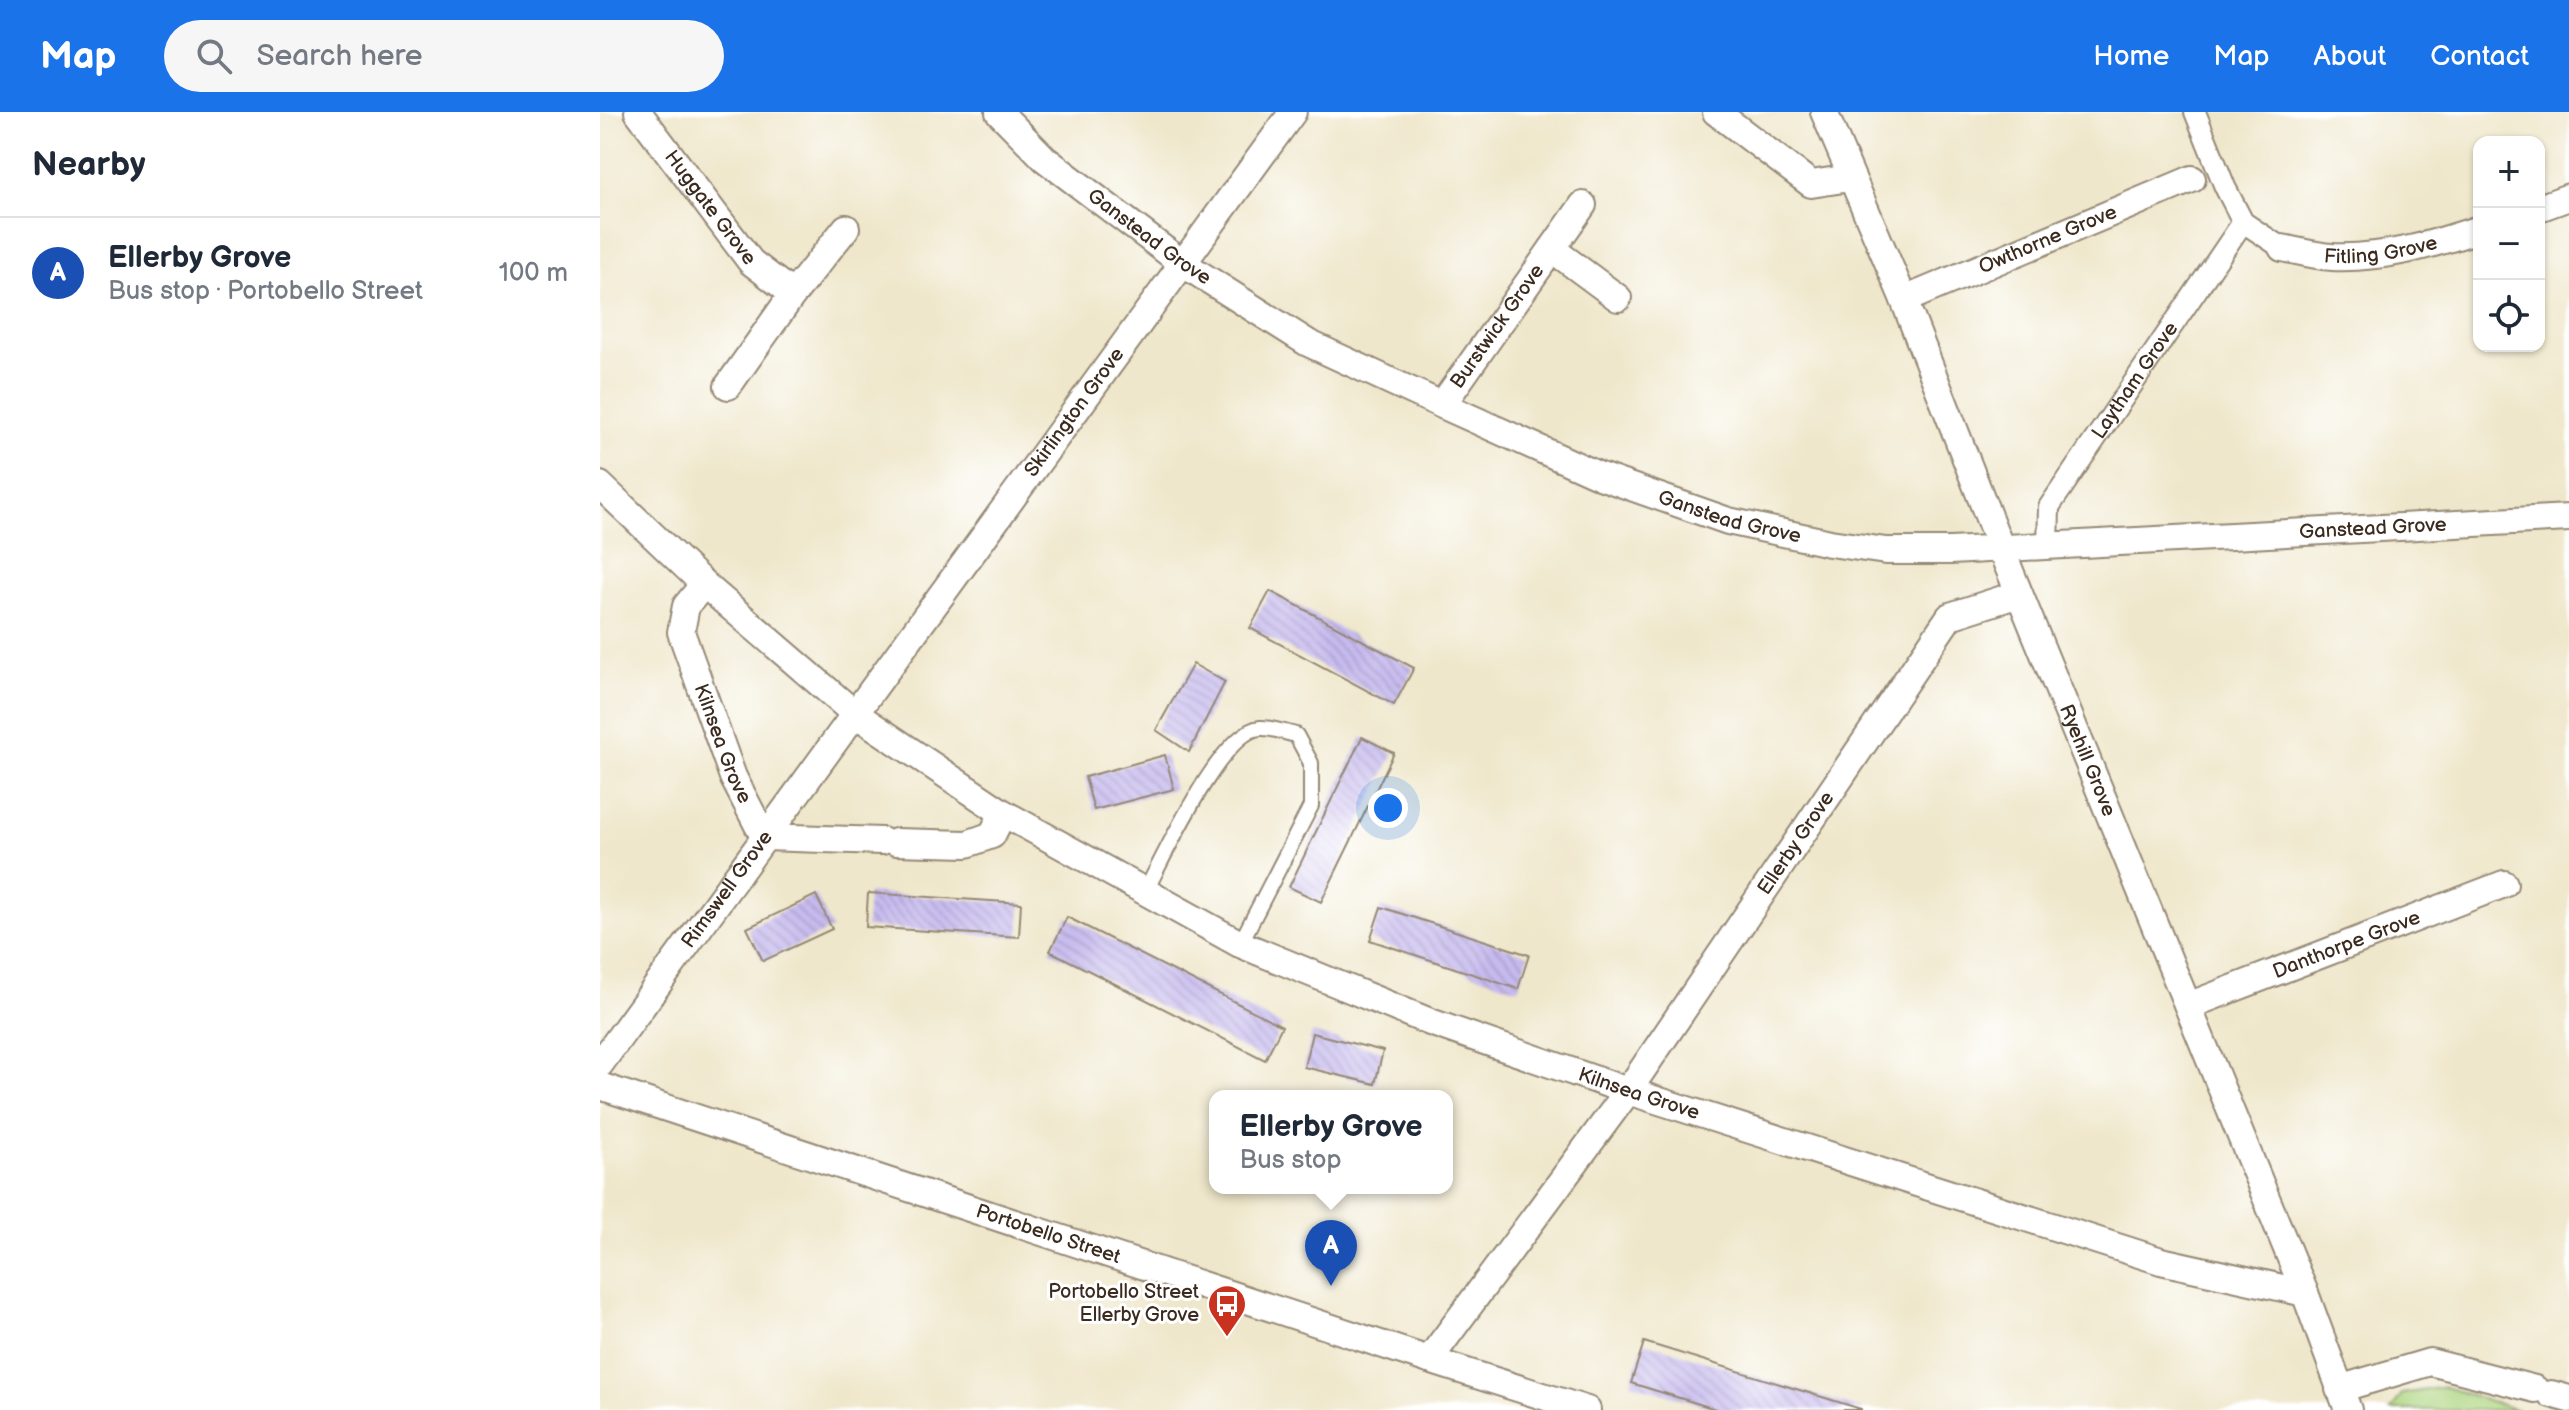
<!DOCTYPE html>
<meta charset="utf-8">
<style>
:root{--surface:#fff;--page:#f6f6f7;--text:#1f2937;--muted:#747a83;--line:#e0e1e3;--accent:#1a73e8}
body{margin:0;font-family:"Balsamiq Sans",sans-serif;background:var(--page);color:var(--text)}
.controls{position:absolute;right:24px;top:24px;display:grid;overflow:hidden;border-radius:16px;box-shadow:0 2px 6px #0004}
.controls button{width:72px;height:72px;display:grid;place-items:center;padding:0;border:0;border-bottom:2px solid var(--line);background:var(--surface);color:var(--text);font:40px sans-serif}
.you{position:absolute;left:788px;top:696px;width:28px;height:28px;margin:-20px;border:6px solid #fff;border-radius:50%;background:#1a73e8;box-shadow:0 0 0 12px #1a73e833}
.badge{display:grid;place-items:center;width:52px;height:52px;border-radius:50%;background:var(--accent);color:#fff;font-size:26px;font-weight:700}
.pin{position:absolute;translate:-50% -66px;filter:drop-shadow(0 2px 4px #0008)}
.pin::after{content:'';position:absolute;top:42px;width:28px;height:24px;background:inherit;clip-path:polygon(0 0,100% 0,50% 100%)}
.popup{position:absolute;left:609px;top:978px;width:244px;height:104px;box-sizing:border-box;display:grid;place-content:center;border-radius:16px;background:var(--surface);filter:drop-shadow(0 2px 6px #0005);font-size:26px;white-space:nowrap;color:var(--muted)}
.popup b{font-size:30px;color:var(--text)}
.popup::after{content:'';position:absolute;left:50%;top:100%;margin-left:-16px;border:16px solid transparent;border-top-color:var(--surface)}
.list{margin:0;padding:0;list-style:none}
h2{display:flex;justify-content:space-between;align-items:center;height:104px;margin:0;padding:0 32px;font-size:34px}
h2 small{font-size:26px;font-weight:400;color:var(--muted)}
.list li{display:grid;grid-template-columns:52px 1fr auto;gap:24px;align-items:center;box-sizing:border-box;height:112px;padding:0 32px;border-top:2px solid var(--line)}
.list b{display:block;font-size:30px;white-space:nowrap}
.list p{margin:0;font-size:26px;white-space:nowrap;color:var(--muted)}
.list em{font-size:26px;font-style:normal;color:var(--muted)}
.icon{flex:none;width:44px;height:44px;fill:none;stroke:currentColor;stroke-width:2;stroke-linecap:round;stroke-linejoin:round}
.map{position:relative;flex:none;width:1969px;height:1298px;overflow:hidden}
header{display:flex;align-items:center;gap:48px;box-sizing:border-box;height:112px;padding:0 40px;background:var(--accent);color:#fff}
header strong{font-size:38px}
nav{display:flex;gap:44px;margin-inline-start:auto;font-size:28px}
.search{width:560px;height:72px;background:var(--page);display:flex;align-items:center;gap:20px;box-sizing:border-box;padding:0 28px;border-radius:44px;color:var(--muted);font-size:30px}
main{display:flex}
aside{flex:1;background:var(--surface)}
.map>svg:first-child{display:block}
</style>
<header>
<strong>Map</strong>
<div class="search"><svg class="icon" aria-label="search" viewBox="0 0 24 24"><circle cx="10" cy="10" r="6"/><path d="M15 15l6 6"/></svg>Search here</div>
<nav><a>Home</a><a>Map</a><a>About</a><a>Contact</a></nav>
</header>
<main>
<aside>
<h2>Nearby<small></small></h2>
<ul class="list">
<li><span class="badge" style="background:#1a4fb4">A</span><div><b>Ellerby Grove</b><p>Bus stop · Portobello Street</p></div><em>100 m</em></li>
</ul>
</aside>
<div class="map">
<svg width="1969" height="1298" viewBox="0 0 1969 1298">
<defs>
<pattern id="building-back-hatch" width="6" height="6" patternUnits="userSpaceOnUse" patternTransform="scale(2)"><rect width="6" height="6" fill="#c6baee"/><path d="M-1 5l2 2M0 0l6 6M5-1l2 2" fill="none" stroke="#aba0cc"/></pattern>
</defs>
<rect width="100%" height="100%" fill="#fff"/>
<filter id="ink" filterUnits="userSpaceOnUse"><feTurbulence type="fractalNoise" baseFrequency=".0125" numOctaves="2"/><feDisplacementMap in="SourceGraphic" scale="16" xChannelSelector="R" yChannelSelector="G"/><feConvolveMatrix kernelMatrix="1 2 1 2 8 2 1 2 1" color-interpolation-filters="sRGB"/></filter>
<filter id="wash" filterUnits="userSpaceOnUse"><feTurbulence type="fractalNoise" baseFrequency=".006" numOctaves="4" result="noise"/><feDisplacementMap in="SourceGraphic" scale="32" xChannelSelector="R" yChannelSelector="G"/><feGaussianBlur stdDeviation="1.8" result="paint"/><feColorMatrix in="noise" values="0 0 0 0 0 0 0 0 0 0 0 0 0 0 0 0 0 1.4 0 .05"/><feComposite in="paint" operator="in"/></filter>
<g filter="url(#wash)">
<rect width="100%" height="100%" fill="#efe7cb"/>
<path fill="#aed580" stroke="#74804f" stroke-width="2" d="M1845 1275 1918 1298H1791L1802 1282Z"/>
<g id="blocks">
<g fill="url(#building-back-hatch)">
<path d="M670 479 814 556 794 593 650 516Z"/>
<path d="M593 552 625 570 589 640 556 618Z"/>
<path d="M762 625 794 641 721 790 689 775Z"/>
<path d="M565 643 574 677 494 698 485 665Z"/>
<path d="M268 781 421 791 419 825 266 815Z"/>
<path d="M216 783 232 817 163 849 147 816Z"/>
<path d="M781 795 929 843 918 877 770 828Z"/>
<path d="M467 805 682 914 665 948 450 839Z"/>
<path d="M712 921 783 939 775 972 704 955Z"/>
<path d="M1044 1230 1261 1297V1298H1119L1109 1295 1031 1271Z"/>
</g>
</g>
</g>
<g filter="url(#ink)">
<use href="#blocks" fill-opacity="0" stroke="#958874" stroke-width="2"/>
<g fill="none" stroke-linecap="round" stroke-linejoin="round">
<defs>
<path id="service" d="M545 780C564 745 621 619 660 616 671 615 686 621 696 623L711 651V694L640 832"/>
<g id="pedestrian">
<path d="M1595 0 1625 75 1643 110 1682 136"/>
<path id="s1" d="M1448 434 1449 395 1643 110"/>
</g>
<g id="minor">
<path id="s2" d="M38 0 151 150 193 182"/>
<path id="s3" d="M399 0 445 47 582 151 708 231 842 293 1000 364 1128 409 1230 431 1286 439H1350L1969 406"/>
<path d="M1116 0 1211 72 1250 66"/>
<path id="s4" d="M1224 0 1304 188 1401 437 1705 1181 1748 1298"/>
<path d="M1939 96 1969 85"/>
<path id="s5" d="M1682 136C1698 139 1715 144 1732 145 1784 147 1831 133 1879 117"/>
<path d="M952 137 1018 186"/>
<path id="s6" d="M1304 188 1592 67"/>
<path d="M128 274 193 182 246 116"/>
<path id="s7" d="M842 293 983 93"/>
<path id="s8" d="M0 373 104 472 254 601 403 701 640 832 830 910 1028 979 1561 1149 1705 1181"/>
<path id="s9" d="M104 472 86 494 81 520 133 665 164 725 282 729"/>
<path d="M296 730 367 732 392 723 403 701"/>
<path id="s10" d="M1588 894 1904 772"/>
<path id="s11" d="M0 952 693 0"/>
<path id="s12" d="M0 974 829 1248 987 1298"/>
<path id="s13" d="M829 1248 1028 979 1350 504 1419 482"/>
<path d="M1739 1277 1830 1250 1935 1277"/>
<path d="M1951 1282 1969 1287"/>
</g>
</defs>
<use href="#service" stroke="#958874" stroke-width="18"/>
<use href="#pedestrian" stroke="#958874" stroke-width="24"/>
<use href="#minor" stroke="#958874" stroke-width="30"/>
<use href="#service" stroke="#fff" stroke-width="14"/>
<use href="#pedestrian" stroke="#fff" stroke-width="20"/>
<use href="#minor" stroke="#fff" stroke-width="26"/>
</g>
</g>
<defs>
<symbol id="bus-pin" viewBox="-11 -11 22 30"><path d="M0 17L-7.5 6A9.5 9.5 0 1 1 7.5 6Z" fill="#c8321e" stroke="#fff"/><path d="M-5-6H5V4H4V6H2V4H-2V6H-4V4H-5ZM-3.5-4V0h7V-4ZM-3.5 1.2v1.5H-2V1.2ZM2 1.2v1.5H3.5V1.2Z" fill="#fff"/></symbol>
</defs>
<g fill-rule="evenodd">
<use href="#bus-pin" x="605" y="1170" width="44" height="60"/>
</g>
<g text-anchor="middle" dominant-baseline="central" stroke-width="6" stroke-linejoin="round" paint-order="stroke">
<g font-size="20" fill="#3b2a1e" stroke="#fff">
<text stroke="none"><textPath href="#s2" startOffset="120">Huggate Grove</textPath></text>
<text stroke="none"><textPath href="#s3" startOffset="196">Ganstead Grove</textPath></text>
<text stroke="none"><textPath href="#s6" startOffset="156">Owthorne Grove</textPath></text>
<text stroke="none"><textPath href="#s5" startOffset="100">Fitling Grove</textPath></text>
<text stroke="none"><textPath href="#s7" startOffset="96">Burstwick Grove</textPath></text>
<text stroke="none"><textPath href="#s1" startOffset="192">Laytham Grove</textPath></text>
<text stroke="none"><textPath href="#s11" startOffset="806">Skirlington Grove</textPath></text>
<text stroke="none"><textPath href="#s3" startOffset="844">Ganstead Grove</textPath></text>
<text stroke="none"><textPath href="#s3" startOffset="1492">Ganstead Grove</textPath></text>
<text stroke="none"><textPath href="#s9" startOffset="174">Kilnsea Grove</textPath></text>
<text stroke="none"><textPath href="#s4" startOffset="700">Ryehill Grove</textPath></text>
<text stroke="none"><textPath href="#s13" startOffset="634">Ellerby Grove</textPath></text>
<text stroke="none"><textPath href="#s11" startOffset="216">Rimswell Grove</textPath></text>
<text stroke="none"><textPath href="#s10" startOffset="170">Danthorpe Grove</textPath></text>
<text stroke="none"><textPath href="#s8" startOffset="1218">Kilnsea Grove</textPath></text>
<text stroke="none"><textPath href="#s12" startOffset="472">Portobello Street</textPath></text>
</g>
<g font-size="20" fill="#3b2a1e" stroke="#fff" text-anchor="end">
<text x="599" y="1180">Portobello Street<tspan x="599" dy="23">Ellerby Grove</tspan></text>
</g>
</g>
</svg>
<div class="controls">
<button>+</button>
<button>−</button>
<button><svg class="icon" aria-label="locate" viewBox="0 0 24 24"><circle cx="12" cy="12" r="6"/><path d="M12 2v4M12 18v4M2 12h4M18 12h4"/></svg></button>
</div>
<div class="you"></div>
<div class="pin badge" style="left:731px;top:1174px;background:#1a4fb4">A</div>
<div class="popup"><b>Ellerby Grove</b>Bus stop</div>
</div>
</main>
